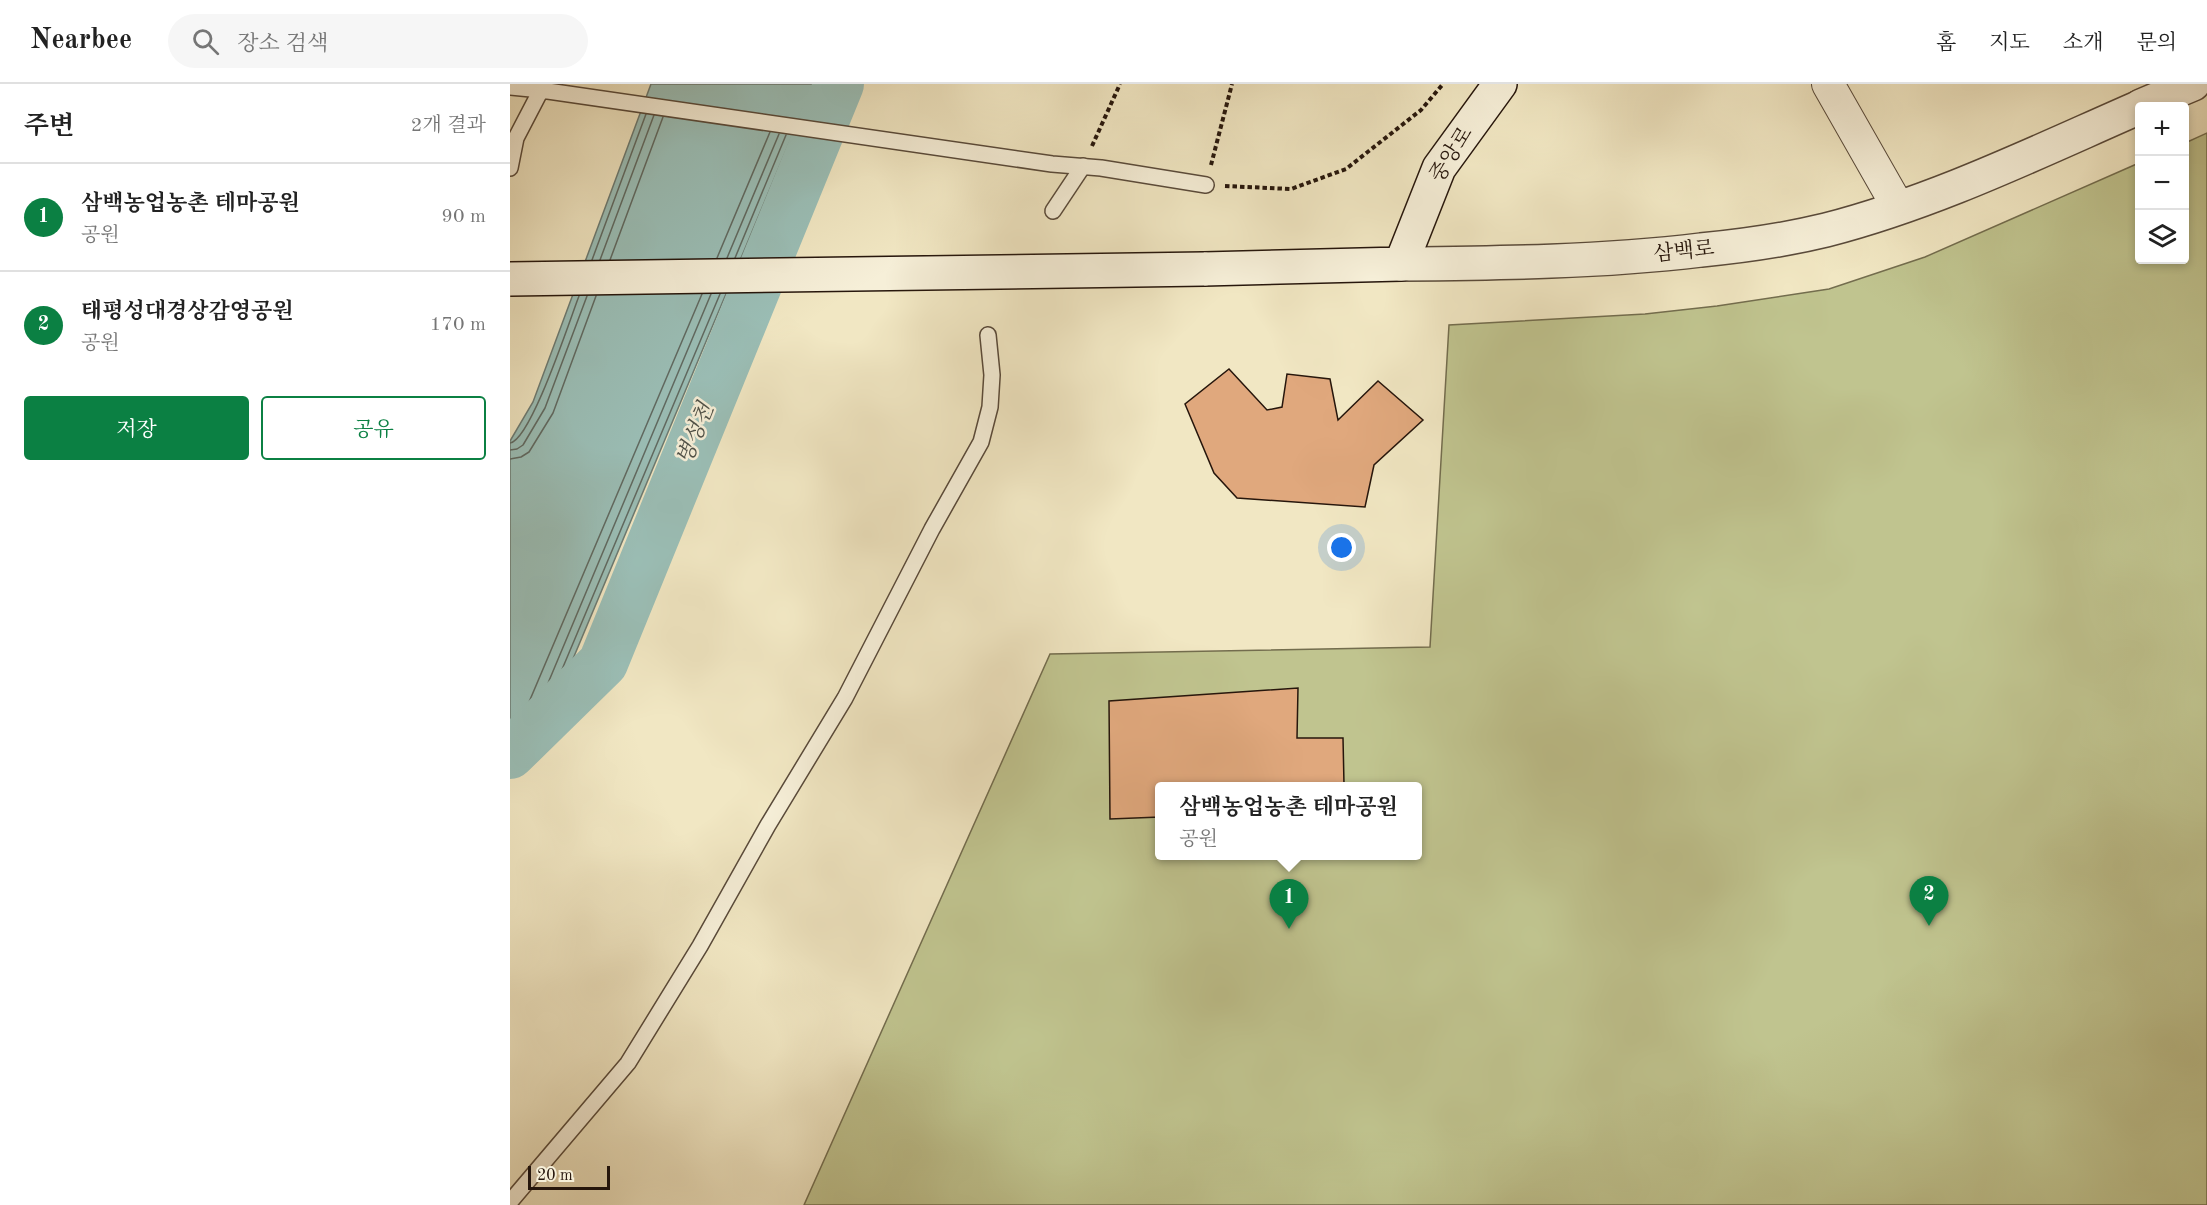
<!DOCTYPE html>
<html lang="ko">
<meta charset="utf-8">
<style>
:root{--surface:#fff;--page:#f6f6f6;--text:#222;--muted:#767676;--line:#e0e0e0;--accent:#0b8043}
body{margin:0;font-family:"Old Standard TT","Noto Serif KR",serif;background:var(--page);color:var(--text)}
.controls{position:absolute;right:18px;top:18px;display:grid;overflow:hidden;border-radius:6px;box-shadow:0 3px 9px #0003}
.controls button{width:54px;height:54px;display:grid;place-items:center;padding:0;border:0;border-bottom:2px solid var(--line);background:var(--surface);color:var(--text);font:30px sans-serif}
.scale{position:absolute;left:18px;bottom:15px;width:82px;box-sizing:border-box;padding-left:6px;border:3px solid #26160c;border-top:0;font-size:16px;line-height:21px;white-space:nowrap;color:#26160c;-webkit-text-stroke:4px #f6efd8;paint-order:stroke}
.you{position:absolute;left:832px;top:464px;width:21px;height:21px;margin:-15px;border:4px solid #fff;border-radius:50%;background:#1a73e8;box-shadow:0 0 0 9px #1a73e833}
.badge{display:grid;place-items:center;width:39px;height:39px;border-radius:50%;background:var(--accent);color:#fff;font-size:20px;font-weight:700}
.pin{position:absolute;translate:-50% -50px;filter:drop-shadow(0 2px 3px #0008)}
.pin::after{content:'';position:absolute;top:32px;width:21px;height:18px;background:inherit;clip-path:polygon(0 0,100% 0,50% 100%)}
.popup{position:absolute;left:645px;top:698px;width:267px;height:78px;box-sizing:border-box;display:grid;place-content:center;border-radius:6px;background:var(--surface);filter:drop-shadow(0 2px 4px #0005);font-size:20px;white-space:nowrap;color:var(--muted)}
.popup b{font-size:22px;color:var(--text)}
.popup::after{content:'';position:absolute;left:50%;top:100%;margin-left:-12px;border:12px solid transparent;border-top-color:var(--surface)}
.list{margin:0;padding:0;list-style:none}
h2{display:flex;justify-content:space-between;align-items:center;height:78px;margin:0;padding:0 24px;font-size:26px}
h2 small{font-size:20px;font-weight:400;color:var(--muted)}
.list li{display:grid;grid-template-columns:39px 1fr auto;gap:18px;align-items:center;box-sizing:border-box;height:108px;padding:0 24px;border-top:2px solid var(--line)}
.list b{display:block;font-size:22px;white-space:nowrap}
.list p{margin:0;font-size:20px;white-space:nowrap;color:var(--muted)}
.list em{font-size:20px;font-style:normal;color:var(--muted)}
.actions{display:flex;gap:12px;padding:18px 24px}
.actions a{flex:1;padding:14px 0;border:2px solid var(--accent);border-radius:6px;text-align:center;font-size:21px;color:var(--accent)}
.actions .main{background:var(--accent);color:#fff}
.icon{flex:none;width:33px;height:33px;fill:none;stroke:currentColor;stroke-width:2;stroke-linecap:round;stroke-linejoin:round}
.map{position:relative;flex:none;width:1697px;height:1121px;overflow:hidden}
header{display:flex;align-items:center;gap:36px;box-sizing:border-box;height:84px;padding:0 30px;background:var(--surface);border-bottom:2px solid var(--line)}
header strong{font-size:28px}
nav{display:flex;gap:33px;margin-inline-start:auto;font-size:21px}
.search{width:420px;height:54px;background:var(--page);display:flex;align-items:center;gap:15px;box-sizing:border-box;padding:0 21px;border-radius:33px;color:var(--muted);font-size:22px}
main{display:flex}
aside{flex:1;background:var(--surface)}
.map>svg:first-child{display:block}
</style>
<header>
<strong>Nearbee</strong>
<div class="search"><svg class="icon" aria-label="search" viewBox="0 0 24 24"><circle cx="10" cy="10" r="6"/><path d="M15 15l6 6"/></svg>장소 검색</div>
<nav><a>홈</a><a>지도</a><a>소개</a><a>문의</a></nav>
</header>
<main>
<aside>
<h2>주변<small>2개 결과</small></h2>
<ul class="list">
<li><span class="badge">1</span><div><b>삼백농업농촌 테마공원</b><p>공원</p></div><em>90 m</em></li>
<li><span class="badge">2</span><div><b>태평성대경상감영공원</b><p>공원</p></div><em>170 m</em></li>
</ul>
<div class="actions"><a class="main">저장</a><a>공유</a></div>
</aside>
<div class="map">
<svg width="1697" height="1121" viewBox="0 0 1697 1121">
<rect width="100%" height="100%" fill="#f1e7c3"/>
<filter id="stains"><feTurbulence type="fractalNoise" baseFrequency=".00333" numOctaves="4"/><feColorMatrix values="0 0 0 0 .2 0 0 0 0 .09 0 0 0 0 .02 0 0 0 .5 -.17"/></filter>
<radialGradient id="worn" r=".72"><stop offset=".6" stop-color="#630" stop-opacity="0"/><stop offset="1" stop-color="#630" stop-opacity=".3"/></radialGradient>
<path fill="#c0c48f" stroke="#736d4e" stroke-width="1.5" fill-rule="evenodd" d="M1697 49V1121H294L540 570 920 563 939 241 1135 230 1207 222 1319 205 1415 173 1629 79 1630 176H1674L1675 59ZM650 702H908V772H650Z"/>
<path fill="#9bbfb7" stroke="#6c7b73" stroke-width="1.5" d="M141 0H304L21 675 0 693V357L23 318Z"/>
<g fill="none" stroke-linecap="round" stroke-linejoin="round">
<g stroke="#606a62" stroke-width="1.5">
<path d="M207 174 260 48"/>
<path d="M217 174 269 50"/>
<path d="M225 174 276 51"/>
<path d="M82 176 136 30"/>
<path d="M90 176 144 31"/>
<path d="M100 176 153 33"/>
<path d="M0 359C21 356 60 235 69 212"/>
<path d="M0 366 7 365 13 361 35 324 77 212"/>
<path d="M0 375 11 373 19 368 43 329 86 212"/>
<path d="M0 663 192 210"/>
<path d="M0 675 10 666 201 210"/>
<path d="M0 685 16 671 210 210"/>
</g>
<path stroke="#9bbfb7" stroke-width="50" d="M0 670 93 579 329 0"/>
</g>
<g fill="#e0a87d" stroke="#26160c" stroke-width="1.5">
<path d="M719 285 757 326 772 323 777 290 820 295 828 336 868 297 913 336 864 381 855 423 727 414 704 389 675 320Z"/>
<path d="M788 604 787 654H833L834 700H792L791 702H650V733L600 735 599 617Z"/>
</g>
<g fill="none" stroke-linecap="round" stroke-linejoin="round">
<defs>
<g id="service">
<path d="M0 3 31 6 34 0"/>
<path d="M0 84 6 54 31 6 542 80 591 84 696 101"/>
<path d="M543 127 573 82"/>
<path d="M0 1118 118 979 190 862 258 741 335 614 422 445 471 358 480 323 482 291 478 251"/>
</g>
<path id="minor" d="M1318 0 1388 123"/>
<g id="tertiary">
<path d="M1631 22 1683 0"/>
<path d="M891 180C991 179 1091 178 1191 166 1233 162 1275 156 1316 146 1425 118 1527 68 1630 23"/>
</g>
<path id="secondary" d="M694 185 891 180 929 84 990 0"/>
</defs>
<use href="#service" stroke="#594a3a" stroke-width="18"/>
<use href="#minor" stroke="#594a3a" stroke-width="34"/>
<use href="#tertiary" stroke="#594a3a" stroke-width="36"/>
<use href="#secondary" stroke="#26160c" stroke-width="36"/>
<g stroke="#26160c" stroke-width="4" stroke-dasharray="4.5 3" stroke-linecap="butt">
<path d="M582 62 610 0"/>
<path d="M701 81 722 0"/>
<path d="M715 102 781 105 836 85 911 26 933 0"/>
</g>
<use href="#service" stroke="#f6efd8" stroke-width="15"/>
<use href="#minor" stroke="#f6efd8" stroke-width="32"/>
<use href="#tertiary" stroke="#f6efd8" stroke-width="33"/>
<use href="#secondary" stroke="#f6efd8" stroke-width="33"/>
<defs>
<path id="secondary-bridge" d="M0 195 694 185"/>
</defs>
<use href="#secondary-bridge" stroke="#26160c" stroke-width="36" stroke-linecap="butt"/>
<use href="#secondary-bridge" stroke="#f6efd8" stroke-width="33"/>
</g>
<g text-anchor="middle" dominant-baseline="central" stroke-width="5" stroke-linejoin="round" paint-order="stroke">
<g font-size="21" fill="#26160c" stroke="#f6efd8">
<text transform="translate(942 71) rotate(-58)">중앙로</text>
<text transform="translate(1174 168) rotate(-6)">삼백로</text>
</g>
<g font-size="22" font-style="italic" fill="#4f5148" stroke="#f6efd8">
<text transform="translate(186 350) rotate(-68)">병성천</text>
</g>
</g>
<rect width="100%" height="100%" filter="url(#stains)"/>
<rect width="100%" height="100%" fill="url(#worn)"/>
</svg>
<div class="controls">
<button>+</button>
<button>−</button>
<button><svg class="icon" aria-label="layers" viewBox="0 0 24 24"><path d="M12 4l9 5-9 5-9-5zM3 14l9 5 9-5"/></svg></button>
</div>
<div class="scale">20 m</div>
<div class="you"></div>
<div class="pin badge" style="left:779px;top:845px">1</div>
<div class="popup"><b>삼백농업농촌 테마공원</b>공원</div>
<div class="pin badge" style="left:1419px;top:842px">2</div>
</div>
</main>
